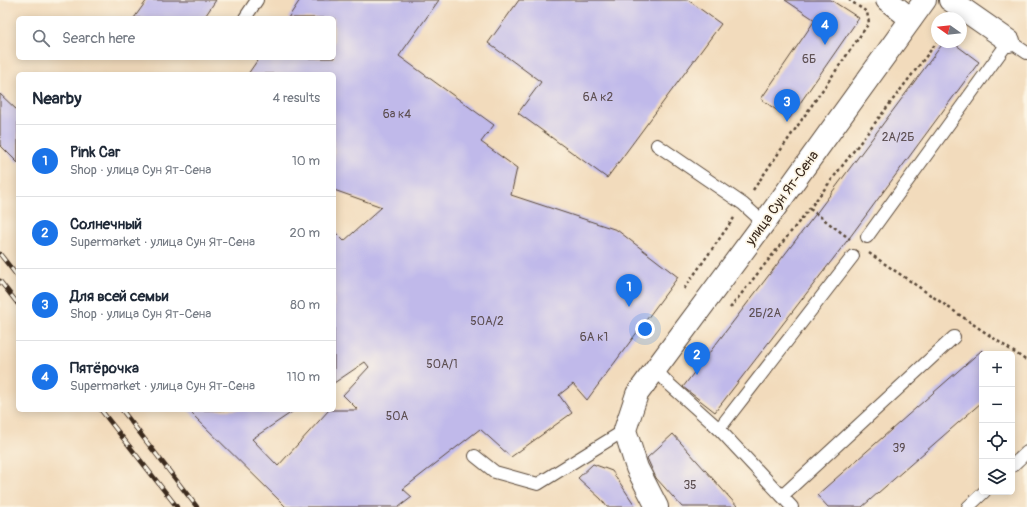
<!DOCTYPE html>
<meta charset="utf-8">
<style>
:root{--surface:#fff;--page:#f2f2f3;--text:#1f2937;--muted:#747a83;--line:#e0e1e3;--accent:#1a73e8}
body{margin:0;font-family:Pangolin,sans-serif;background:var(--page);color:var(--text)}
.controls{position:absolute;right:12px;bottom:12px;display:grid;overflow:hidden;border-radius:6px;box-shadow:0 2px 10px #0003}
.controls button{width:36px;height:36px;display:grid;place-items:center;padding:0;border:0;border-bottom:1px solid var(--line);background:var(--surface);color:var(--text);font:20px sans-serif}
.compass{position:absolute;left:931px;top:12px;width:36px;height:36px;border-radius:50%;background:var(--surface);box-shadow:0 2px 10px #0003;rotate:285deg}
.you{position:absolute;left:645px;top:329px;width:14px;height:14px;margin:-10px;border:3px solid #fff;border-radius:50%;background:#1a73e8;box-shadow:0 0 0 6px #1a73e833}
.badge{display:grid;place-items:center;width:26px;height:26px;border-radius:50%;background:var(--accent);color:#fff;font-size:13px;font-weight:700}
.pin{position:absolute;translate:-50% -33px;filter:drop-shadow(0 1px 2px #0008)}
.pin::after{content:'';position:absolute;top:21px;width:14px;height:12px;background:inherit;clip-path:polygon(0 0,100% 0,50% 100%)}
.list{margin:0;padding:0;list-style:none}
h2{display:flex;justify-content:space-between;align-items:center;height:52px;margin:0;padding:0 16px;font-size:17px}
h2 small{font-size:13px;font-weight:400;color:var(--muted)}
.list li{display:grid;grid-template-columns:26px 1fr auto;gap:12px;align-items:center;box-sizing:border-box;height:72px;padding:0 16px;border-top:1px solid var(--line)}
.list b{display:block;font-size:15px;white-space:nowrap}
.list p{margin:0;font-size:13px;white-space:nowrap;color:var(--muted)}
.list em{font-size:13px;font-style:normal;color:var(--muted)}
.icon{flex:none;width:22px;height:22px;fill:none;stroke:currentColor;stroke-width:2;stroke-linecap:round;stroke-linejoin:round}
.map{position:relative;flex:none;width:1027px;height:507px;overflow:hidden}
.search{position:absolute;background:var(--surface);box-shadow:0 2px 10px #0003;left:16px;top:16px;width:320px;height:44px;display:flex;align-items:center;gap:10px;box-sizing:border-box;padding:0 14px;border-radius:6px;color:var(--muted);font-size:15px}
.panel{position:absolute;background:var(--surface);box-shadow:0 2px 10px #0003;left:16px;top:72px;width:320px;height:340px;border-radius:6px}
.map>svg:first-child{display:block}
</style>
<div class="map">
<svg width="1027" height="507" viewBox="0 0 1027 507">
<rect width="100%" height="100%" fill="#fcf5e5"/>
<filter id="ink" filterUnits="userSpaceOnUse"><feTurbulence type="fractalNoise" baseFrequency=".025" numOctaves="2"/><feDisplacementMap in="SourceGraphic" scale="8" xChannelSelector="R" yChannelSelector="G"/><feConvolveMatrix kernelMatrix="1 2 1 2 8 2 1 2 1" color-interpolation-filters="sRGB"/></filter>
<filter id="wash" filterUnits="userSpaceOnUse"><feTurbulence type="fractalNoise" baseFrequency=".012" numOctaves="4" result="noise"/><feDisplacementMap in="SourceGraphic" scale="16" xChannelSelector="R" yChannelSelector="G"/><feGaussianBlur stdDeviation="0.9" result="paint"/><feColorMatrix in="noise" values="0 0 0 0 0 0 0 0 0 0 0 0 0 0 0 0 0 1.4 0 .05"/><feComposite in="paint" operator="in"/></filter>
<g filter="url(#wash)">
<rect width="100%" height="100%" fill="#f2dbbc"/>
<g id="blocks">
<g fill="#c0b9ea">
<path d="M147 0H216L204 18H134Z"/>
<path d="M300 0H439L399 56 494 125 481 142 517 168 511 195 617 230 678 277 587 400 573 384 559 395 572 413 511 457 480 429 403 489 412 497 399 507H286L188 410H295L252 439 278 466 329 410H358L343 395 369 367 365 362 334 383V231L344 241 382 207 334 190V74H248L259 58H334V18H288Z"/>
<path d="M519 0H688L721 24 607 178 518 113 541 82 488 43Z"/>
<path d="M785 0H831L859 18 789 119 761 99 815 20Z"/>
<path d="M944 42H952L979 62 850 237 715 412 683 387 815 215Z"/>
<path d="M0 94 18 111V163L0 145Z"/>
<path d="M982 350V402L862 507H828L817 495Z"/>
<path d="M673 434 738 507H682L656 478 647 458Z"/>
<path d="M593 464 612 471 636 507H607L601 499 578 478Z"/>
</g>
</g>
</g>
<g filter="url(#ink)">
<use href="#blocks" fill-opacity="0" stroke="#564536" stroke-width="1"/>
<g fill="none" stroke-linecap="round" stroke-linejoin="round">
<defs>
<g id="service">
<path d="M245 18 257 0"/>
<path d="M657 145 743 204 764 223"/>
<path d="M867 237 1009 41 1027 53"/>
<path d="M655 369 669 384 719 429 792 507"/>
<path d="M719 429 853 256"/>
<path d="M475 456 495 472 538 484 625 430"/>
<path d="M1012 466 1027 452"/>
<path d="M782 496 954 337"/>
<path d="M968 507 984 492"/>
</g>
<path id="minor" d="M950 0 1009 41"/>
<path id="tertiary" d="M887 0 911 19"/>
<path id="secondary" d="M657 507 637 468 625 430 637 394 764 223 925 0"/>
</defs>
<use href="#service" stroke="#564536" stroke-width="14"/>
<use href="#minor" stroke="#564536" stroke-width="24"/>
<use href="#tertiary" stroke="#564536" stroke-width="24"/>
<use href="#secondary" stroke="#564536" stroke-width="24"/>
<g stroke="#564536" stroke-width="2.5" stroke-dasharray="3 3" stroke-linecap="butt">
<path d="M753 190 869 23 867 12 849 0"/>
<path d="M810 209 850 239"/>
<path d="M869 253 1027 361"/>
<path d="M684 289 734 218"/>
<path d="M730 308 810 208 937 42"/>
</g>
<use href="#service" stroke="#fff" stroke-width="12"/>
<use href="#minor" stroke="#fff" stroke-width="22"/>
<use href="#tertiary" stroke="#fff" stroke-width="22"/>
<use href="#secondary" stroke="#fff" stroke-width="22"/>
<defs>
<g id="rail">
<path d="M0 254 18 277"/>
<path d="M0 281 18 304"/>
<path d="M101 410 177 507"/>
<path d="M122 410 197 507"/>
</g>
</defs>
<use href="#rail" stroke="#3b2a1e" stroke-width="4.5"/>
<use href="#rail" stroke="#fcf5e5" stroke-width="3" stroke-dasharray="9" stroke-linecap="butt"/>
</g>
</g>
<g text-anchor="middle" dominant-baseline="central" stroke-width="3.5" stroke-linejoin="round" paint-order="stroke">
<g font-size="12" fill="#5c4e51">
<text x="809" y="59">6Б</text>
<text x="598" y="97">6А к2</text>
<text x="397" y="114">6а к4</text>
<text x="898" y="137">2А/2Б</text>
<text x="765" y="313">2Б/2А</text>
<text x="487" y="321">50А/2</text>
<text x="594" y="337">6А к1</text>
<text x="442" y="364">50А/1</text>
<text x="397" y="416">50А</text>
<text x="899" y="448">39</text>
<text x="690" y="485">35</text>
</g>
<g font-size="14" fill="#3b2a1e" stroke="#fcf5e5">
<text transform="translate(782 198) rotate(-54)">улица Сун Ят-Сена</text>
</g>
</g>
</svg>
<div class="controls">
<button>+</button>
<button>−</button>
<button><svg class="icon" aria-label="locate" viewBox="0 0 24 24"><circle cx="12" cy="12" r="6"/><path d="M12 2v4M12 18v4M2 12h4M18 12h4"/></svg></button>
<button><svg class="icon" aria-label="layers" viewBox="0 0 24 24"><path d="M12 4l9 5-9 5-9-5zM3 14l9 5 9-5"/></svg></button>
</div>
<svg class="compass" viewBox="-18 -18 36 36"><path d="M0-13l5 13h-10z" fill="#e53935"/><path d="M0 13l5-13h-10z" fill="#747a83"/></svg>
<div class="you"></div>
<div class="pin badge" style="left:629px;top:307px">1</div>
<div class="pin badge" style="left:697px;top:375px">2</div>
<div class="pin badge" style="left:787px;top:122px">3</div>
<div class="pin badge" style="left:825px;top:45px">4</div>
<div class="search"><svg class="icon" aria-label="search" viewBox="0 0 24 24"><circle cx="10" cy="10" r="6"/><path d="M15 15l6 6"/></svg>Search here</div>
<section class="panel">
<h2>Nearby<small>4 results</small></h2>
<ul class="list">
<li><span class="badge">1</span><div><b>Pink Car</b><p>Shop · улица Сун Ят-Сена</p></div><em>10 m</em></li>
<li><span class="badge">2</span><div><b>Солнечный</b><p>Supermarket · улица Сун Ят-Сена</p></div><em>20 m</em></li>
<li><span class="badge">3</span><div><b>Для всей семьи</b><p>Shop · улица Сун Ят-Сена</p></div><em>80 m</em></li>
<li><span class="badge">4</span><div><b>Пятёрочка</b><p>Supermarket · улица Сун Ят-Сена</p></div><em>110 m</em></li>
</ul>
</section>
</div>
